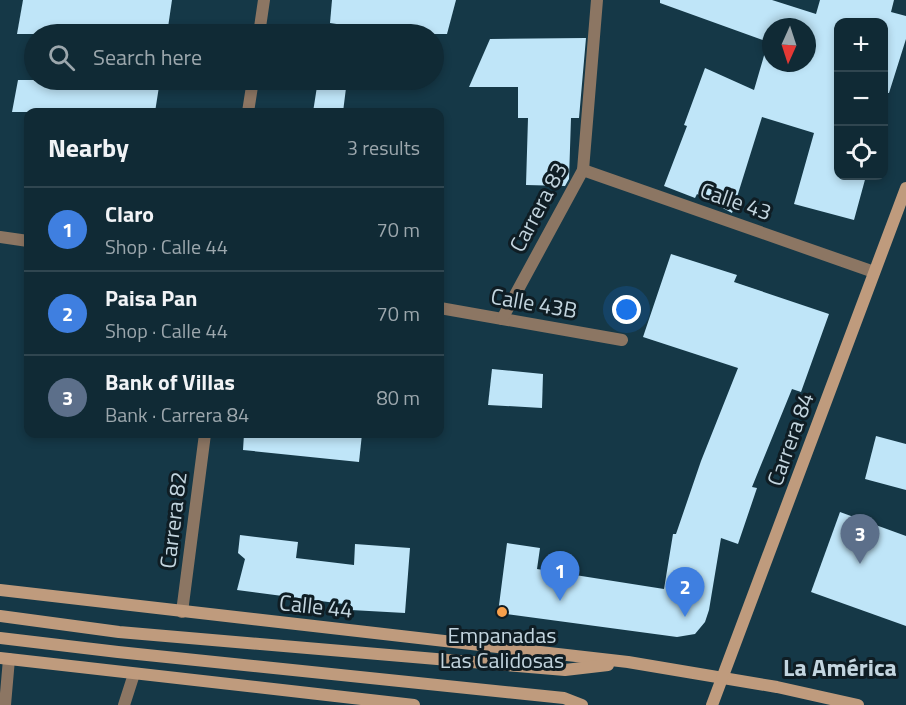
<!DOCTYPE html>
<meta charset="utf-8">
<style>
:root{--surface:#102a35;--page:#1e3641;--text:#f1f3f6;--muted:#9ca7ad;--line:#304650;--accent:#f8a04b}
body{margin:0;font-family:"Titillium Web",sans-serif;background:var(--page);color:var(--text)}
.controls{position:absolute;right:18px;top:18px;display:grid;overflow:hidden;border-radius:12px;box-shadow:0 3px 9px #0003}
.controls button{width:54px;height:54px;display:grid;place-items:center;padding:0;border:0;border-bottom:2px solid var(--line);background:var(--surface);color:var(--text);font:30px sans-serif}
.compass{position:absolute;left:762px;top:18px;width:54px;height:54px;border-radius:50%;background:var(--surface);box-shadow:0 3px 9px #0003;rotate:183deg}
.you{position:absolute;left:627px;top:310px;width:21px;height:21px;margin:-15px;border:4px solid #fff;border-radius:50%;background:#1a73e8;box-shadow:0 0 0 9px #1a73e833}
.badge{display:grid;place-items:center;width:39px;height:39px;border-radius:50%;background:var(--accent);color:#fff;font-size:20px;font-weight:700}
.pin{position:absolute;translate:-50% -50px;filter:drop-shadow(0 2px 3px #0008)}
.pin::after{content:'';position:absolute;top:32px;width:21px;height:18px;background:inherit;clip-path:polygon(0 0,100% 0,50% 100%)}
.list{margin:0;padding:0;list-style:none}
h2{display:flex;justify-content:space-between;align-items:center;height:78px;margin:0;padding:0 24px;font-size:26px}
h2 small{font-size:20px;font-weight:400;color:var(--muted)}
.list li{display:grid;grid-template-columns:39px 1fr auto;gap:18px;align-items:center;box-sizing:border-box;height:84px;padding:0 24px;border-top:2px solid var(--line)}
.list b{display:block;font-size:22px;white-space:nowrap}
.list p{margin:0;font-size:20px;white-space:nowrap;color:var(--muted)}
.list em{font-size:20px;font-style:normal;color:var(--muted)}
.icon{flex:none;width:33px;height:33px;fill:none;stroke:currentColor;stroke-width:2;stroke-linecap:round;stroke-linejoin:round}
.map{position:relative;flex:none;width:906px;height:705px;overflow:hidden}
.search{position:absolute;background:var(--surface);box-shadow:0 3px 9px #0003;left:24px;top:24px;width:420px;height:66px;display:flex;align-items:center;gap:15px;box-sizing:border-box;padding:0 21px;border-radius:33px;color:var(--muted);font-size:22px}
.panel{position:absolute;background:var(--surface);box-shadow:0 3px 9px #0003;left:24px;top:108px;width:420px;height:330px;border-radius:12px}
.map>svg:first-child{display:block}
</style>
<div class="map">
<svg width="906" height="705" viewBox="0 0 906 705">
<rect width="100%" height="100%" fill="#153847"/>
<g fill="#bfe5f8" fill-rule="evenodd">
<path d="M23 0H172L167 34H17Z"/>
<path d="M332 0H456L447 34H402L330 23Z"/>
<path d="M660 0H772L816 14 820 0H894L891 12 906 16V39L889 93H884V22H838V176H866L854 220 794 204 814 133 762 117 732 213 697 194 695 198 664 186 687 126 684 125 705 68 754 90 768 42 660 3ZM771 27H807V63H771Z"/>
<path d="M586 38 579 118H571L569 179 565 186 526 185 528 118H518V87H469L490 39Z"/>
<path d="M18 80H160L155 112H12Z"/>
<path d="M318 80H347L343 112H313Z"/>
<path d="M671 254 737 275 734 282 829 314 801 392 792 389 752 487 757 488 738 544 721 538 709 610 705 622 695 634 677 637 498 613 507 543 540 548 537 569 664 589 673 534H676L701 461 738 368 643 337Z"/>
<path d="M492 369 543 374 542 408 488 405Z"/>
<path d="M244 434H362L359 462 243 450Z"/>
<path d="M876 436 906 444V490L865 479Z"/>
<path d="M840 512 906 536V626L811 592Z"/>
<path d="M240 535 298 542 296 558 354 565 355 544 410 548 405 613 351 610V605L237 590 245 559 238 553Z"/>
</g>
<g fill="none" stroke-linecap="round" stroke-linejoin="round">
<g stroke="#8c7663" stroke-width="12">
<path d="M5 705 9 659"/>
<path d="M124 705 134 674"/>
</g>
<g stroke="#8c7663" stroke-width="12">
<path d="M259 34 264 0"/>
<path d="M248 112 253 80"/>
<path d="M583 170 874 272"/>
<path d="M0 237 28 241"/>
<path d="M440 308 622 340"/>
<path d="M502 319 583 170 597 0"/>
<path d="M182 612 205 434"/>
</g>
<g stroke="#bf9b7d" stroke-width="12">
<path d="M0 590 628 662 777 687 858 705"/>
<path d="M0 616 119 632 565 670 608 665"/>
<path d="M0 638 118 652 564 698 582 705"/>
<path d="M0 658 414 705"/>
<path d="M712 705 906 188"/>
</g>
</g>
<circle fill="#f8a04b" stroke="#0f1d24" stroke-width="2" cx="502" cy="612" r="6"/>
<g text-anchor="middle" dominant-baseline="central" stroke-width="6" stroke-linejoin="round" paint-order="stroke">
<g font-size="22" fill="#c3d5df" stroke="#0f1d24">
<text transform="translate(736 201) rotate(19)">Calle 43</text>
<text transform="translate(538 207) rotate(-62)">Carrera 83</text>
<text transform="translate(534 303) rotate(10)">Calle 43B</text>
<text transform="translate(790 439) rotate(-70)">Carrera 84</text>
<text transform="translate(173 520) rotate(-83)">Carrera 82</text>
<text transform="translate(316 606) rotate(6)">Calle 44</text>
</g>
<g font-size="22" fill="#c3d5df" stroke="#0f1d24">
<text x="502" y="635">Empanadas<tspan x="502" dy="25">Las Calidosas</tspan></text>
</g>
<g font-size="24" font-weight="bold" fill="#c3d5df" stroke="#0f1d24">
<text x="840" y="667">La América</text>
</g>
</g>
</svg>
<div class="controls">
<button>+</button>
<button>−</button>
<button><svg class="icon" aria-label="locate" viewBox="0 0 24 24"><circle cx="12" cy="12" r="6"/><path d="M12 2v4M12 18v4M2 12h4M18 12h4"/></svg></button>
</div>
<svg class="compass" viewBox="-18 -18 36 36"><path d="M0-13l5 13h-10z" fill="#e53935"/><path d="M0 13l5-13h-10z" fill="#9ca7ad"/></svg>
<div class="you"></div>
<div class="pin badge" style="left:560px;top:601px;background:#3f7fe0">1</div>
<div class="pin badge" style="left:685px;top:617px;background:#3f7fe0">2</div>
<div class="pin badge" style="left:860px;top:564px;background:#5c6f8a">3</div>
<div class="search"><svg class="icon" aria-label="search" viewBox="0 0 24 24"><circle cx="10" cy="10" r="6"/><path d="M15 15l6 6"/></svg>Search here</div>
<section class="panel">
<h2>Nearby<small>3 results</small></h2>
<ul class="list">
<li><span class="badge" style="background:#3f7fe0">1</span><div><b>Claro</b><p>Shop · Calle 44</p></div><em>70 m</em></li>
<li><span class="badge" style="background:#3f7fe0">2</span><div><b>Paisa Pan</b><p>Shop · Calle 44</p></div><em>70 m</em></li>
<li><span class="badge" style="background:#5c6f8a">3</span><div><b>Bank of Villas</b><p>Bank · Carrera 84</p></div><em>80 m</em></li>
</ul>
</section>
</div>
